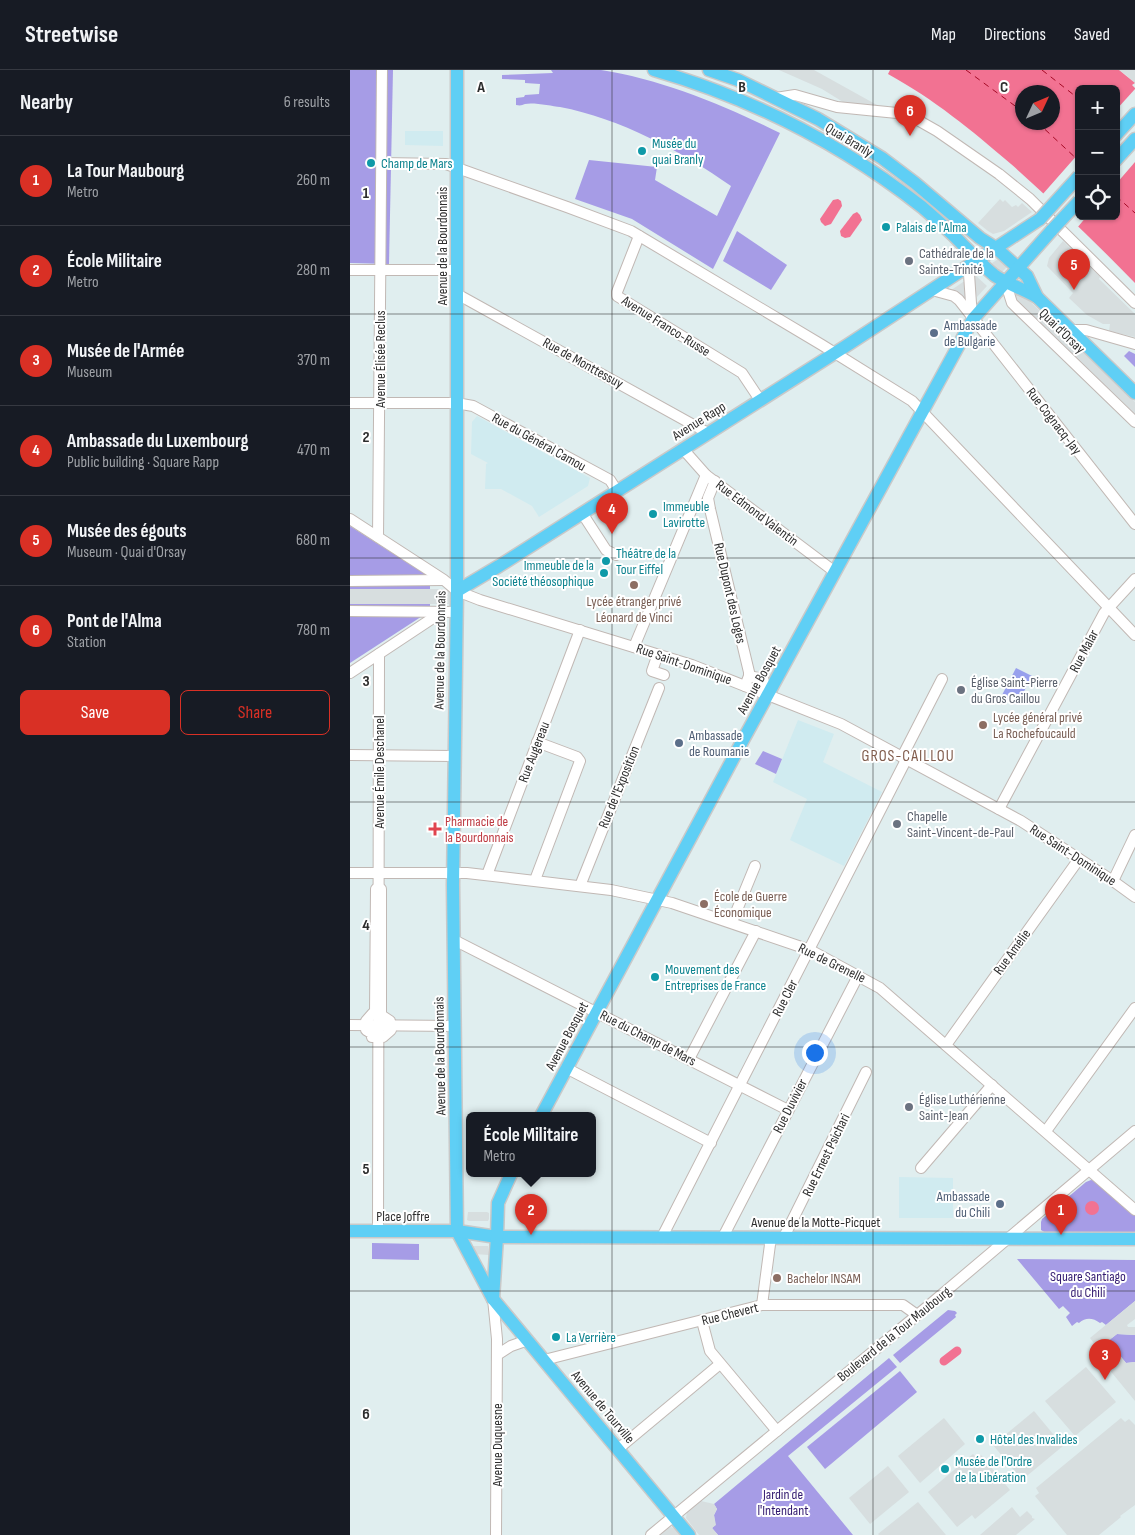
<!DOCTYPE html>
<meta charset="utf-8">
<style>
:root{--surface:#171b24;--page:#20242c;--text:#f1f3f6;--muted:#9ea1a6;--line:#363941;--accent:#d93025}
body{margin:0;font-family:"Sofia Sans Condensed",sans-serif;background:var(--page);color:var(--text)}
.controls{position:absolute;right:15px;top:15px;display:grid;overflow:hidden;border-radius:8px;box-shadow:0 1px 4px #0004}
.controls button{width:45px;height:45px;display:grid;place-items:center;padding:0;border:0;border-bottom:1px solid var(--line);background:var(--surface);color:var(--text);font:25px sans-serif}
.compass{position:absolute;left:665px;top:15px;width:45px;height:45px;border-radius:50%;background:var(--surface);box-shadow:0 1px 4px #0004;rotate:46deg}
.you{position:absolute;left:464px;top:982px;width:18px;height:18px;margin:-12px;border:4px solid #fff;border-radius:50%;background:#1a73e8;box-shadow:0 0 0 8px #1a73e833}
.badge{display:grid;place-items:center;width:32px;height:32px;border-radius:50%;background:var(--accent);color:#fff;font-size:16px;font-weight:700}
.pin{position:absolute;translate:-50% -41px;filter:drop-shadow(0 1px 2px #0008)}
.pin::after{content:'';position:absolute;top:26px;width:18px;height:15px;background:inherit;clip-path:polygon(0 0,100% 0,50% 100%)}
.popup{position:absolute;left:116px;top:1042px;width:130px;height:65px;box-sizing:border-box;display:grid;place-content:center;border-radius:8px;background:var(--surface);filter:drop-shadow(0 1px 4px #0005);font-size:16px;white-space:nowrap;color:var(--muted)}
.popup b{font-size:19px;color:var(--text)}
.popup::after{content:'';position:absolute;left:50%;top:100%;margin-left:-10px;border:10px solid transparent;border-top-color:var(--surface)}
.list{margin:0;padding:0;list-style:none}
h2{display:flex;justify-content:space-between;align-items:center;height:65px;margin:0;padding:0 20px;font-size:21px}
h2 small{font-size:16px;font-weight:400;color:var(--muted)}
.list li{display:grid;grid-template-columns:32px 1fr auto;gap:15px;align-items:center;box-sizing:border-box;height:90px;padding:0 20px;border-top:1px solid var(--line)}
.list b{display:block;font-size:19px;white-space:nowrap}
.list p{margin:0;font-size:16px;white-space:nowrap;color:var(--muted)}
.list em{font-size:16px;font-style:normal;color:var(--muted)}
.actions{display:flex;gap:10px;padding:15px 20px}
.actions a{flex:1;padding:11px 0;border:1px solid var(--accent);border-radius:8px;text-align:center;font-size:18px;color:var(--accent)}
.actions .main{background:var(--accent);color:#fff}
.icon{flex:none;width:28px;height:28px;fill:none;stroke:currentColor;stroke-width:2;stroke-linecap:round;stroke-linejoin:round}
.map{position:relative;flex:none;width:785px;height:1465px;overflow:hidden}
header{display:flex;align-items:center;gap:30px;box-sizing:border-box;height:70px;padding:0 25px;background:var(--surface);border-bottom:1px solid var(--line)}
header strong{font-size:24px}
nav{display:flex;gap:28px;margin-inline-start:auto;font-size:18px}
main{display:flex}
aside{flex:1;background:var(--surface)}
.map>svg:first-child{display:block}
</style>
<header>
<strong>Streetwise</strong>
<nav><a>Map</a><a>Directions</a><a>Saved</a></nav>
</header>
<main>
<aside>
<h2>Nearby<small>6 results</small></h2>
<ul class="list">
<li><span class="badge">1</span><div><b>La Tour Maubourg</b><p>Metro</p></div><em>260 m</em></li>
<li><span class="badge">2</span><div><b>École Militaire</b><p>Metro</p></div><em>280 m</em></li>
<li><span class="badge">3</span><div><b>Musée de l'Armée</b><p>Museum</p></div><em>370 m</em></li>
<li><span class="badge">4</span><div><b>Ambassade du Luxembourg</b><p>Public building · Square Rapp</p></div><em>470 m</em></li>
<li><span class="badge">5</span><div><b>Musée des égouts</b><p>Museum · Quai d'Orsay</p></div><em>680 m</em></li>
<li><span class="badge">6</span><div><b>Pont de l'Alma</b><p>Station</p></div><em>780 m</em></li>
</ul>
<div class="actions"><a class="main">Save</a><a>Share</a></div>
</aside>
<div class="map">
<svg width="785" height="1465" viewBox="0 0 785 1465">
<rect width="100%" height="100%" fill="#e0eeef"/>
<g fill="#d0ebf0">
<path d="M55 61H93V76L55 75Z"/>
<path d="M127 346 240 408 238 416 189 447 182 436 151 419H135L136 394 138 393 121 384 122 352Z"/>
<path d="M448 650 484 664 473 692 532 722 494 796 440 770 457 729 423 712Z"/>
<path d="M549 1107 603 1108V1148H549Z"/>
</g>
<g fill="#a69ce6">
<path d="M0 0H43L39 194 0 193Z"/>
<path d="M201 0C217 0 235 0 251 0 311 9 376 36 430 63L363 199 282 149 225 129 239 90 307 97 305 110 367 146 381 116C333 82 269 48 210 37 202 36 183 32 175 34 172 35 171 36 166 35V28L174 27 175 25 189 24 190 14 175 13V10L152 9V5L203 3Z"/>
<path d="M387 161 437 195 421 220 373 191Z"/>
<path d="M779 281 785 284V297L774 286Z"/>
<path d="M0 456 80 507V541L0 593Z"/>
<path d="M413 681 432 689 426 704 405 694Z"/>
<path d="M741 1110 745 1111 785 1146V1163H696L691 1160V1152L692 1149 736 1112Z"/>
<path d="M22 1173 69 1174V1190L22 1189Z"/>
<path d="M667 1189 785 1190V1231L756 1255 752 1252 750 1253C743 1248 736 1247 729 1253L727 1252 722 1256 716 1247 720 1243 713 1236 709 1239Z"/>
<path d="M598 1240 605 1241 607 1243 605 1245 606 1247 550 1293 543 1285Z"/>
<path d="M767 1264 785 1265V1292L776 1293 758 1271Z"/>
<path d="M539 1288 547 1297 438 1386 503 1465H368L362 1458 365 1455 364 1445 367 1439 364 1434Z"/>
<path d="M550 1301 567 1322 475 1399 457 1377Z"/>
</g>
<path fill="#98a0ed" d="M666 598 682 606 667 635 651 627Z"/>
<g fill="#d7dedf">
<path d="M429 0H464L527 35H514L493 33V32L472 19Z"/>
<path d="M769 0H785V13L776 5Z"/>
<path d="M650 129 653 132 655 130 662 137 666 135 668 137 672 133 682 142 654 161 643 164 638 161 628 153Z"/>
<path d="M713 171 750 207 749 209 785 244V267L759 261 760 254H753L737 245 719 228 723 223 697 196 699 188Z"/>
<path d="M650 188 658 196 651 203 642 193Z"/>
<path d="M624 204 637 216 627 227 622 206Z"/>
<path d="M613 212H615L616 232 600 221Z"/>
<path d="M665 222H670L785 332V346L665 230 663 224Z"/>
<rect x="0" y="519" width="99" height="15"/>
<path d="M118 1142H137L139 1143V1149L138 1151H119L117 1150Z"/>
<path d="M122 1176H138L139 1185 124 1184 121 1178Z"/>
<path d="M785 1231V1249L777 1255 778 1257H785V1265L767 1264 758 1271 776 1293 785 1292V1331L749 1287 752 1284 740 1268Z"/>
<path d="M736 1297 766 1332 725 1366 695 1331Z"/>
<path d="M684 1341 713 1376 672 1410 643 1375Z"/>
<path d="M594 1348 615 1374 570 1413 548 1386Z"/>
<path d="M771 1348 775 1352 779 1349 785 1355V1435L770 1446 771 1447 749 1465H717L685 1426 689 1423 686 1418Z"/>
<path d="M623 1384 627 1388 631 1385 660 1420 625 1449 622 1445 607 1457 578 1422Z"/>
<path d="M538 1396 559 1422 520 1454 499 1428Z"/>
<path d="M351 1431 364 1434 367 1439 364 1445 366 1455 362 1458 368 1465H349L336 1448 337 1442Z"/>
<path d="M568 1432 596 1465H529L528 1464Z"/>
<path d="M662 1437 670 1447 677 1441 682 1446V1448L685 1449 666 1465H630Z"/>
<path d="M321 1457 325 1459 330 1465H310L316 1459Z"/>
</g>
<g fill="#f27292" fill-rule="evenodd">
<path d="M540 0H769L785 13 782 15 785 18V213C745 172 704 132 661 94 620 59 585 30 538 4ZM729 19H766V146H729ZM672 22H702V52H672Z"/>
<path d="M488 129 491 131 492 136 481 154 475 156 471 152 470 149 483 130Z"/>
<path d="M507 142 510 145 512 150 500 167 495 168 491 166 490 161 503 144Z"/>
<circle cx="742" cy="1138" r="7"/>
</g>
<g fill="#e0eeef">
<path d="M785 19V92L766 114V40Z"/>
<path d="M729 83V146H737L727 158 692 125Z"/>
</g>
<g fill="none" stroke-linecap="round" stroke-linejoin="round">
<path stroke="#f27292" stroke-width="9" d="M594 1291 607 1281"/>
<g stroke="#a50a25" stroke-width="1" stroke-dasharray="6 5" stroke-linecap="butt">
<path d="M616 0 672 41"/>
<path d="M692 0 729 29"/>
<path d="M687 52 729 91"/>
<path d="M766 126 785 143"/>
</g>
<defs>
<g id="minor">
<path d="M426 28 445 25 487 37 557 44 587 61 649 104 680 129 785 233"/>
<path d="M31 93 96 94 217 137 281 161 472 275 562 331 785 565"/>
<path d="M289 166 267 222V226L392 303 410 330"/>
<path d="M0 200H107"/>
<path d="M655 211 662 233 785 352"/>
<path d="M582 220 604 226 609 230 785 454"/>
<path d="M107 224 358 363"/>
<path d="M622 248 619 204 627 193"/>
<path d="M719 260H736L785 274"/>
<path d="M0 333H106L123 336 260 410 267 421"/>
<path d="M333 379 356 405 485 502"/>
<path d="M365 411 358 428 360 439 399 602V606L395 616"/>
<path d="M232 443 256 480 266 485"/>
<path d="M0 449 94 510 107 521 130 530 342 595 491 654 671 751 763 811 785 827"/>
<path d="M28 467 32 0"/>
<path d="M0 511 93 510"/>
<path d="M0 541 106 542"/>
<path d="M284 577 356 405"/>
<path d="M308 584 302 601 314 605"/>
<path d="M0 603 92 542"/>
<path d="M399 606 413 609 418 626"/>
<path d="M0 685 104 686"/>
<path d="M552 687 592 609"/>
<path d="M649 739 754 543 785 509"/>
<path d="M0 803H117L261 820 322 833 460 880 530 918 785 1140"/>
<path d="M137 805 230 560"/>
<path d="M185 810 230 691 227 687 187 672"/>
<path d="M763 811 785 765"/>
<path d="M230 816 309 618"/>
<path d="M26 819H31V945L40 951 41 960 33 967H22L21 963 16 960V951L23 943H25Z"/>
<path d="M382 852 405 796"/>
<path d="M104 870 438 1040"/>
<path d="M0 955 105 956"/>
<path d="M596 975 729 789"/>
<path d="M339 989 406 861"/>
<path d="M216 998 361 1073"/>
<path d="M696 1061 785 938"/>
<path d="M571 1098 642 1015"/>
<path d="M28 1161 29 584"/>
<path d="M312 1167 556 690"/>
<path d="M373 1167 508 906"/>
<path d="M434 1167 516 1002"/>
<path d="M143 1229 147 1269 146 1465"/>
<path d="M412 1235 421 1167"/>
<path d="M352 1251 360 1281 427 1361"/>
<path d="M147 1285 161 1276 178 1270"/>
<path d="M194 1290 412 1235H553L567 1245"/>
<path d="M268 1379 370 1294"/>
<path d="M301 1465 577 1237 785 1061"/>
</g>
<g id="major">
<path d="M107 0V521L103 815 107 1161 143 1229 339 1465"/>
<path d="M304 0C401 28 493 75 572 137 586 149 601 162 614 176 623 185 633 196 644 205 653 212 675 220 687 227L785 323"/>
<path d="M359 0 388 10 468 49 532 88 565 113 630 168 646 178 677 206 687 227"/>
<path d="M766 65 785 44"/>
<path d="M766 90 785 69"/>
<path d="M107 521 149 496 496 276 690 149"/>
<path d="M191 1046 393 670 623 249 702 160"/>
<path d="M0 1161H107L147 1167 785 1169"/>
<path d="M143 1229 147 1167 148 1133 161 1104"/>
</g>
</defs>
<use href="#minor" stroke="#c1b8b4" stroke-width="12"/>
<use href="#major" stroke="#c9c9c9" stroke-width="15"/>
<use href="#minor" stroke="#fff" stroke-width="10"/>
<use href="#major" stroke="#5fcff5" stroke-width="12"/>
<defs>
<g id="major-bridge">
<path d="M690 149 729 106"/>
<path d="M702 160 729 131"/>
</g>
</defs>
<use href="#major-bridge" stroke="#c9c9c9" stroke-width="15" stroke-linecap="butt"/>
<use href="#major-bridge" stroke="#5fcff5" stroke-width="12"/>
</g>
<path fill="none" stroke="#2e2e2e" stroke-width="1" stroke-opacity="0.55" d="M262 0V1465M523 0V1465M0 244H785M0 488H785M0 732H785M0 977H785M0 1221H785"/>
<g fill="#0f9aa8" stroke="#fff" stroke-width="2">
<circle cx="292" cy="81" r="5"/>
<circle cx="21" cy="93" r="5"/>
<circle cx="536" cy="157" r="5"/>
<circle cx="303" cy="444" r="5"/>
<circle cx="256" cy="491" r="5"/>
<circle cx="254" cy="503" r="5"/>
<circle cx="305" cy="907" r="5"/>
<circle cx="206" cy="1267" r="5"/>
<circle cx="630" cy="1369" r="5"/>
<circle cx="595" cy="1399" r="5"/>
</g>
<g fill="#6b7280" stroke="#fff" stroke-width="2">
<circle cx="559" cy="191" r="5"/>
<circle cx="611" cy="620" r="5"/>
<circle cx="547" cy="754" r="5"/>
<circle cx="559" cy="1037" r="5"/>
</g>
<g fill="#5c6f8a" stroke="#fff" stroke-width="2">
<circle cx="584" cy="263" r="5"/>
<circle cx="329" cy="673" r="5"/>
<circle cx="650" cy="1134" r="5"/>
</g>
<g fill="#8d6e63" stroke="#fff" stroke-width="2">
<circle cx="284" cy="515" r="5"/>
<circle cx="633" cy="655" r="5"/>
<circle cx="354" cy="834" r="5"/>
<circle cx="427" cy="1208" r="5"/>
</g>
<path fill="#e0444e" stroke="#fff" stroke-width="2" d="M82.5 751.5h5v5h5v5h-5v5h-5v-5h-5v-5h5z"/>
<g text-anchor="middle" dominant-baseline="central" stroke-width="4" stroke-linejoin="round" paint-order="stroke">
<g font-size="14" fill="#2e2e2e" stroke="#fff">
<text transform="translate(499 70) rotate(31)">Quai Branly</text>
<text transform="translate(92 176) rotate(-90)">Avenue de la Bourdonnais</text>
<text transform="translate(316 256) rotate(32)">Avenue Franco-Russe</text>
<text transform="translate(712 261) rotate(44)">Quai d'Orsay</text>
<text transform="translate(30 289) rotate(-90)">Avenue Élisée Reclus</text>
<text transform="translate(233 293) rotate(29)">Rue de Monttessuy</text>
<text transform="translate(349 351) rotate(-32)">Avenue Rapp</text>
<text transform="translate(704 351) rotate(52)">Rue Cognacq-Jay</text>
<text transform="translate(189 372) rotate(29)">Rue du Général Camou</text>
<text transform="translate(407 443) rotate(37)">Rue Edmond Valentin</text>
<text transform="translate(380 523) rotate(77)">Rue Dupont des Loges</text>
<text transform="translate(90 580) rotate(-89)">Avenue de la Bourdonnais</text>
<text transform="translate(734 581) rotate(-62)">Rue Malar</text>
<text transform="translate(334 594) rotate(19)">Rue Saint-Dominique</text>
<text transform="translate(409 610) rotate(-61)">Avenue Bosquet</text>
<text transform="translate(184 682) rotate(-69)">Rue Augereau</text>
<text transform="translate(29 702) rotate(-90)">Avenue Émile Deschanel</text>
<text transform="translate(269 717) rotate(-68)">Rue de l'Exposition</text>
<text transform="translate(723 785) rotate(33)">Rue Saint-Dominique</text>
<text transform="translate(662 882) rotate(-54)">Rue Amélie</text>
<text transform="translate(482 893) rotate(26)">Rue de Grenelle</text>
<text transform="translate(435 928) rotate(-63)">Rue Cler</text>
<text transform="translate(217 966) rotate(-62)">Avenue Bosquet</text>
<text transform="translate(298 968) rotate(27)">Rue du Champ de Mars</text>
<text transform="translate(90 986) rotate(-91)">Avenue de la Bourdonnais</text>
<text transform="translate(440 1036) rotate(-63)">Rue Duvivier</text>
<text transform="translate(476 1085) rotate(-64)">Rue Ernest Psichari</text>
<text x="53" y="1146">Place Joffre</text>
<text x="466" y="1152">Avenue de la Motte-Picquet</text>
<text transform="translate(380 1244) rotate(-14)">Rue Chevert</text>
<text transform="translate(544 1264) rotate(-39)">Boulevard de la Tour Maubourg</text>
<text transform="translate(253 1337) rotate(50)">Avenue de Tourville</text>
<text transform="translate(147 1375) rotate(-90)">Avenue Duquesne</text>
</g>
<g font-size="14" fill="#0d838f" stroke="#fff" text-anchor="start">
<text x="302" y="73">Musée du<tspan x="302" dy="16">quai Branly</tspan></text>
<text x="31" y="93">Champ de Mars</text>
<text x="546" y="157">Palais de l'Alma</text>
<text x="313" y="436">Immeuble<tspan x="313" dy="16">Lavirotte</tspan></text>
<text x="266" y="483">Théâtre de la<tspan x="266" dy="16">Tour Eiffel</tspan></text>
<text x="244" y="495" text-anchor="end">Immeuble de la<tspan x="244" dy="16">Société théosophique</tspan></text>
<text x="315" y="899">Mouvement des<tspan x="315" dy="16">Entreprises de France</tspan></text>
<text x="216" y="1267">La Verrière</text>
<text x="640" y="1369">Hôtel des Invalides</text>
<text x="605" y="1391">Musée de l'Ordre<tspan x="605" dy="16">de la Libération</tspan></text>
</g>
<g font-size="14" fill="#5b616d" stroke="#fff" text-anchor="start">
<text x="569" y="183">Cathédrale de la<tspan x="569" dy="16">Sainte-Trinité</tspan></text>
<text x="621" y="612">Église Saint-Pierre<tspan x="621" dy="16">du Gros Caillou</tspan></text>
<text x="557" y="746">Chapelle<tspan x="557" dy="16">Saint-Vincent-de-Paul</tspan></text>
<text x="569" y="1029">Église Luthérienne<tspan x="569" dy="16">Saint-Jean</tspan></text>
</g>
<g font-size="14" fill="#4e5e75" stroke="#fff" text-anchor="start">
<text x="594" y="255">Ambassade<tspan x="594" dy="16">de Bulgarie</tspan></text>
<text x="339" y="665">Ambassade<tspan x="339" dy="16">de Roumanie</tspan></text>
<text x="640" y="1126" text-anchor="end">Ambassade<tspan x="640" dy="16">du Chili</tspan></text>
</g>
<g font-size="14" fill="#785e54" stroke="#fff" text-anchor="start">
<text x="284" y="531" text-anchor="middle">Lycée étranger privé<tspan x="284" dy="16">Léonard de Vinci</tspan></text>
<text x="643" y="647">Lycée général privé<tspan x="643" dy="16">La Rochefoucauld</tspan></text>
<text x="364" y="826">École de Guerre<tspan x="364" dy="16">Économique</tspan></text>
<text x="437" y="1208">Bachelor INSAM</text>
</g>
<g font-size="14" fill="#be3a42" stroke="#fff" text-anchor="start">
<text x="95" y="751">Pharmacie de<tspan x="95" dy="16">la Bourdonnais</tspan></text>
</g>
<g font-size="14" fill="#31196f" stroke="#fff">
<text x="738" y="1206">Square Santiago<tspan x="738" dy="16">du Chili</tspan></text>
<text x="433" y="1424">Jardin de<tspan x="433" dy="16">l'Intendant</tspan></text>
</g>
<g font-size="16" letter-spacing="1" fill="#805c4c" stroke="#fff">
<text x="558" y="686">GROS-CAILLOU</text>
</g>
</g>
<g font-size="16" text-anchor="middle" font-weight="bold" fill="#2e2e2e" stroke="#fff" stroke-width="4" stroke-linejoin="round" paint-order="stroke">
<text x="131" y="22">A</text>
<text x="392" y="22">B</text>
<text x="654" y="22">C</text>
<text x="16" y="128">1</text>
<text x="16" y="372">2</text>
<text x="16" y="616">3</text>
<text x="16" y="860">4</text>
<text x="16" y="1104">5</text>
<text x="16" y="1349">6</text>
</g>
</svg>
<div class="controls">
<button>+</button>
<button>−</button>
<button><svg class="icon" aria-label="locate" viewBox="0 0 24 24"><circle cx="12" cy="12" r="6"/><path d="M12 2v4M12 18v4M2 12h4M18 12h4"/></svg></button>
</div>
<svg class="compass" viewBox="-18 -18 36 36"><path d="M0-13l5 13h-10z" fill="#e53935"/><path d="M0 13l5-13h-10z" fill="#9ea1a6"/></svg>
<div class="you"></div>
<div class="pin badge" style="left:711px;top:1165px">1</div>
<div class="pin badge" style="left:181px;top:1165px">2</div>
<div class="popup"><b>École Militaire</b>Metro</div>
<div class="pin badge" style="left:755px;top:1310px">3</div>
<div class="pin badge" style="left:262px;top:464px">4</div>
<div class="pin badge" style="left:724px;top:220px">5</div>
<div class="pin badge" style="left:560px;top:66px">6</div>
</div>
</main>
